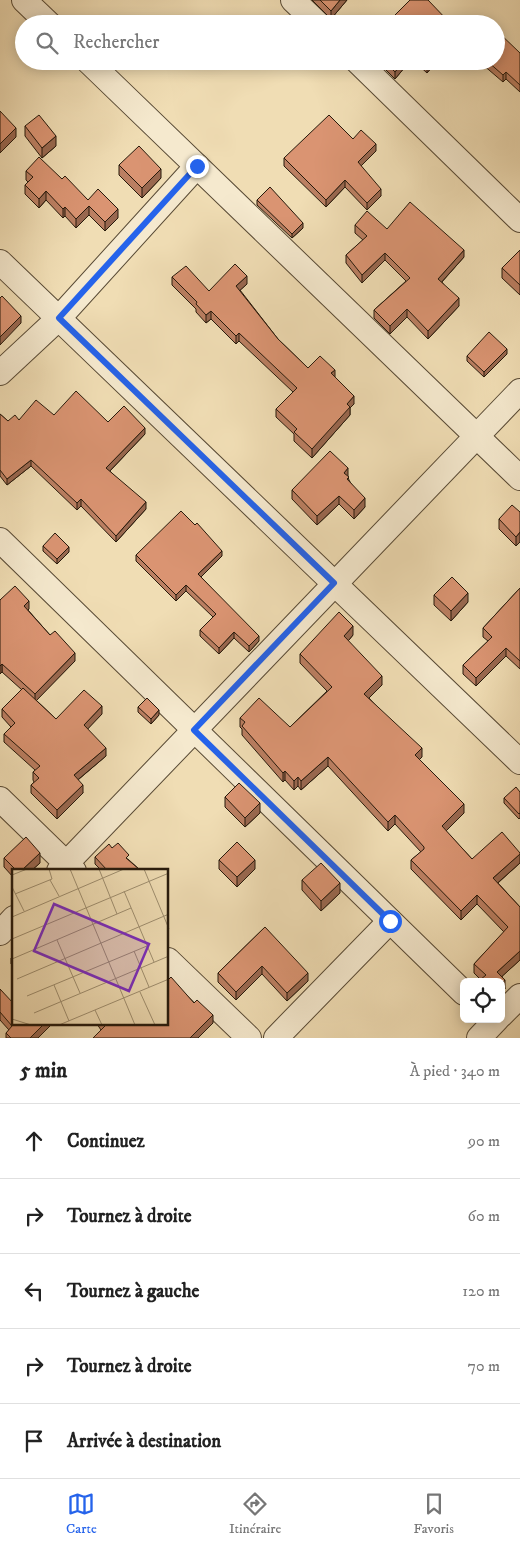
<!DOCTYPE html>
<html lang="fr">
<meta charset="utf-8">
<style>
:root{--surface:#fff;--page:#f6f6f6;--text:#222;--muted:#767676;--line:#e0e0e0;--accent:#2563eb}
body{margin:0;font-family:"IM FELL DW Pica",serif;background:var(--page);color:var(--text)}
.controls{position:absolute;right:15px;bottom:15px;display:grid;overflow:hidden;border-radius:8px;box-shadow:0 2px 12px #0003}
.controls button{width:45px;height:45px;display:grid;place-items:center;padding:0;border:0;border-bottom:1px solid var(--line);background:var(--surface);color:var(--text);font:25px sans-serif}
.stop{position:absolute;width:15px;height:15px;margin:-11px;border:4px solid #2563eb;border-radius:50%;background:#fff}
.stop.end{background:#2563eb;border-color:#fff;box-shadow:0 1px 5px #0008}
.list{margin:0;padding:0;list-style:none}
h2{display:flex;justify-content:space-between;align-items:center;height:65px;margin:0;padding:0 20px;font-size:21px}
h2 small{font-size:16px;font-weight:400;color:var(--muted)}
.list li{display:grid;grid-template-columns:32px 1fr auto;gap:15px;align-items:center;box-sizing:border-box;height:75px;padding:0 20px;border-top:1px solid var(--line)}
.list b{display:block;font-size:19px;white-space:nowrap}
.list em{font-size:16px;font-style:normal;color:var(--muted)}
.icon{flex:none;width:28px;height:28px;fill:none;stroke:currentColor;stroke-width:2;stroke-linecap:round;stroke-linejoin:round}
.map{position:relative;flex:none;width:520px;height:1038px;overflow:hidden}
.search{position:absolute;background:var(--surface);box-shadow:0 2px 12px #0003;left:15px;right:15px;top:15px;height:55px;display:flex;align-items:center;gap:12px;box-sizing:border-box;padding:0 18px;border-radius:28px;color:var(--muted);font-size:19px}
.sheet{height:440px;background:var(--surface)}
nav{display:flex;justify-content:space-around;align-items:center;box-sizing:border-box;height:70px;border-top:1px solid var(--line);background:var(--surface);font-size:14px;color:var(--muted)}
nav a{display:grid;justify-items:center;gap:2px}
nav .on{color:var(--accent)}
.map>svg:first-child{display:block}
</style>
<div class="map">
<svg width="520" height="1038" viewBox="0 0 520 1038">
<rect width="100%" height="100%" fill="#f0ddb4"/>
<filter id="stains"><feTurbulence type="fractalNoise" baseFrequency=".004" numOctaves="4"/><feColorMatrix values="0 0 0 0 .2 0 0 0 0 .09 0 0 0 0 .02 0 0 0 .5 -.17"/></filter>
<radialGradient id="worn" r=".72"><stop offset=".6" stop-color="#630" stop-opacity="0"/><stop offset="1" stop-color="#630" stop-opacity=".3"/></radialGradient>
<g fill="none" stroke-linecap="round" stroke-linejoin="round">
<defs>
<g id="minor">
<path d="M24 0 49 24"/>
<path d="M293 0 318 24"/>
<path d="M88 61 520 478"/>
<path d="M357 61 520 220"/>
<path d="M0 262 520 762"/>
<path d="M0 373 59 318 197 166"/>
<path d="M0 540 464 993"/>
<path d="M0 799 74 871"/>
<path d="M59 871 520 391"/>
<path d="M0 933 14 918"/>
<path d="M168 960 249 1038"/>
<path d="M501 1015 520 996"/>
<path d="M276 1038 390 921"/>
<path d="M479 1038 497 1019"/>
</g>
</defs>
<use href="#minor" stroke="#584a35" stroke-width="26"/>
<use href="#minor" stroke="#f5e9ce" stroke-width="24"/>
</g>
<g fill="#bb7f62" stroke="#26190b">
<path d="M312 0H347L331 19Z"/>
<path d="M520 53V92L506 79 503 82 482 64 478 68 471 61H496Z"/>
<path d="M377 61H410L395 79Z"/>
<path d="M414 61H437L427 73Z"/>
<path d="M451 61H463L458 68Z"/>
<path d="M25 126 56 146 42 158 25 136Z"/>
<path d="M353 139 376 151 361 166 381 196 367 210 345 187 326 207 284 166V158Z"/>
<path d="M119 165 161 178 142 198 119 175Z"/>
<path d="M26 171 62 179 88 200 118 218 105 231 89 215 76 228 65 216 63 218 46 200 39 208 25 194V185L28 182 26 180Z"/>
<path d="M257 200 303 228 292 238 257 205Z"/>
<path d="M355 225 387 229 464 257 442 282 459 306 428 339 407 317 390 334 374 318V310L406 281 385 260 362 283 346 263V255L363 240 355 233Z"/>
<path d="M520 250V295L502 278V268Z"/>
<path d="M172 277 209 291 247 284 240 290 278 339 308 368 335 377 354 404 350 408V415L312 458 294 441V434L276 417V409L293 392 239 341 236 344 211 319 206 323 196 312V309L172 285Z"/>
<path d="M507 354 484 377 467 361V356Z"/>
<path d="M0 414 8 421 54 415 108 422 145 434 110 471 146 509 116 542 81 506 77 510 31 466 7 485 0 476Z"/>
<path d="M348 477 349 480 365 507 354 519 339 504 317 525 292 499V490Z"/>
<path d="M520 512V542L516 546 499 529V519Z"/>
<path d="M43 546 69 552 57 564 43 551Z"/>
<path d="M136 555 222 556 201 577 259 641 249 652 234 638 219 654 200 636V630L213 617 186 591 176 601 136 561Z"/>
<path d="M520 588V669L506 656 476 686 463 674V665L488 641 483 637V628Z"/>
<path d="M434 595 468 602 451 621 434 605Z"/>
<path d="M0 600 29 609 28 610 50 635 75 661 36 700 56 719 102 714 87 729 106 756 78 780 83 793 57 819 31 793V785L34 782 33 780V772L35 770 4 742V734L11 727 2 717V709L22 690 2 672Z"/>
<path d="M353 635 348 641 382 685 369 698 422 757 419 759 464 813 446 831 472 859 520 853V863L498 883 520 907V960L502 976 505 989 501 993V982H480L481 980 474 973V964L504 932 477 904 461 920 411 869V860L421 852 395 824 388 831 328 766 301 790 298 786 294 790 285 780 283 782 242 735V729L240 727V718L290 727 327 691 300 663V654Z"/>
<path d="M138 707 159 715 151 724 138 712Z"/>
<path d="M520 792V818L519 819 504 803V798Z"/>
<path d="M225 797 260 813 245 827 225 807Z"/>
<path d="M112 848 129 860 140 870H101L95 864V857Z"/>
<path d="M4 858 40 863 32 870H14V878L4 867Z"/>
<path d="M219 860 255 869 237 887 219 869Z"/>
<path d="M302 880 340 893 321 911 302 890Z"/>
<path d="M265 927 308 981 287 1001 262 974 236 1000 218 982V973Z"/>
<path d="M14 955V967L11 964V958Z"/>
<path d="M0 989 38 1038H6V1033L9 1030 0 1020Z"/>
<path d="M194 1003 213 1023 198 1038H93L101 1030 97 1024H168Z"/>
</g>
<g fill="#996850" stroke="#26190b">
<path d="M340 0H347L331 19V11Z"/>
<path d="M404 61H410L395 79V72Z"/>
<path d="M431 61H437L427 73V66Z"/>
<path d="M458 61H463L458 68Z"/>
<path d="M478 61H482V64L478 68Z"/>
<path d="M506 72V79L503 82V75Z"/>
<path d="M16 128V137L0 153V144Z"/>
<path d="M56 136V146L42 158V148Z"/>
<path d="M376 144V151L358 169V162Z"/>
<path d="M161 169V178L142 198V188Z"/>
<path d="M345 180V187L326 207V200Z"/>
<path d="M381 189V196L367 210V203Z"/>
<path d="M46 191V200L39 208V199Z"/>
<path d="M89 206V215L76 228V219Z"/>
<path d="M65 207V216L63 218V209Z"/>
<path d="M118 209V218L105 231V222Z"/>
<path d="M303 223V228L292 238V234Z"/>
<path d="M464 250V257L438 286V279Z"/>
<path d="M385 253V260L362 283V275Z"/>
<path d="M247 276V284L236 294V286Z"/>
<path d="M459 298V306L428 339V331Z"/>
<path d="M407 309V317L390 334V326Z"/>
<path d="M211 311V319L206 323V315Z"/>
<path d="M21 316V323L0 345V337Z"/>
<path d="M239 333V341L236 344V336Z"/>
<path d="M507 349V354L484 377V372Z"/>
<path d="M335 370V378L331 373Z"/>
<path d="M354 396V404L350 408V415L312 458V449L347 404Z"/>
<path d="M145 428V434L106 475V468Z"/>
<path d="M31 460V466L7 485V479Z"/>
<path d="M348 468V477L344 473Z"/>
<path d="M339 496V504L317 525V516Z"/>
<path d="M365 498V507L354 519V510Z"/>
<path d="M81 499V506L77 510V503Z"/>
<path d="M146 502V509L116 542V536Z"/>
<path d="M520 532V542L516 546V537Z"/>
<path d="M69 547V552L57 564V559Z"/>
<path d="M222 551V556L198 580V574Z"/>
<path d="M186 585V591L176 601V595Z"/>
<path d="M468 593V602L451 621V611Z"/>
<path d="M29 601V609L24 614V606Z"/>
<path d="M353 626V635L344 646V636Z"/>
<path d="M234 632V638L219 654V648Z"/>
<path d="M259 636V641L249 652V646Z"/>
<path d="M506 648V656L476 686V678Z"/>
<path d="M75 653V661L35 702V694Z"/>
<path d="M2 664V672L0 674V666Z"/>
<path d="M382 676V685L364 703V694Z"/>
<path d="M102 706V714L84 733V725Z"/>
<path d="M159 710V715L151 724V719Z"/>
<path d="M106 748V756L74 783V775Z"/>
<path d="M422 748V757L415 764V755Z"/>
<path d="M328 757V766L301 790V781Z"/>
<path d="M285 771V780L283 782V773Z"/>
<path d="M298 777V786L294 790V781Z"/>
<path d="M83 785V793L57 819V810Z"/>
<path d="M260 803V813L245 827V818Z"/>
<path d="M464 804V813L442 835V826Z"/>
<path d="M395 815V824L388 831V822Z"/>
<path d="M40 853V863L32 870H22Z"/>
<path d="M520 854V863L493 887V878Z"/>
<path d="M255 860V869L237 887V877Z"/>
<path d="M340 883V893L321 911V901Z"/>
<path d="M477 895V904L461 920V911Z"/>
<path d="M520 951V960L497 981V972Z"/>
<path d="M262 966V974L236 1000V992Z"/>
<path d="M308 973V981L287 1001V993Z"/>
<path d="M505 980V989L501 993V984Z"/>
<path d="M213 1015V1023L198 1038H190Z"/>
<path d="M44 1024H52L38 1038H30Z"/>
</g>
<g fill="#da9472" stroke="#26190b">
<path d="M320 0H340L331 11Z"/>
<path d="M410 0H428L449 22 450 20 454 24H386Z"/>
<path d="M496 30 520 53V85L506 72 503 75 487 61H496Z"/>
<path d="M384 61H404L395 72Z"/>
<path d="M422 61H431L427 66Z"/>
<path d="M0 111 16 128 0 144Z"/>
<path d="M39 115 56 136 42 148 25 126Z"/>
<path d="M329 115 353 139 361 130 376 144 358 162 381 189 367 203 345 180 326 200 284 158Z"/>
<path d="M139 146 161 169 142 188 119 165Z"/>
<path d="M39 157 62 179 65 176 88 200 98 189 118 209 105 222 89 206 76 219 65 207 63 209 46 191 39 199 25 185 33 177 26 171Z"/>
<path d="M270 187 303 223 292 234 257 200Z"/>
<path d="M410 202 464 250 438 279 459 298 428 331 407 309 390 326 374 310 410 278 385 253 362 275 346 255 367 236 355 225 367 211 387 229Z"/>
<path d="M520 250V285L502 268Z"/>
<path d="M235 264 247 276 236 286 278 339 308 368 320 356 335 370 331 373 354 396 347 404 350 407 312 449 294 432 297 429 276 409 297 388 239 333 236 336 211 311 206 315 196 304 197 302 172 277 186 266 209 291Z"/>
<path d="M2 296 21 316 0 337V298Z"/>
<path d="M489 332 507 349 484 372 467 356Z"/>
<path d="M76 391 108 422 124 406 145 428 106 468 146 502 116 536 81 499 77 503 31 460 7 479 0 470V414L8 421 15 415 19 420 36 400 54 415Z"/>
<path d="M330 451 348 468 344 473 349 477 347 479 365 498 354 510 339 496 317 516 292 490Z"/>
<path d="M512 505 520 512V532L516 537 499 519Z"/>
<path d="M181 511 195 525 197 523 222 551 198 574 259 636 249 646 234 632 219 648 200 630 216 614 186 585 176 595 136 555Z"/>
<path d="M55 533 69 547 57 559 43 546Z"/>
<path d="M452 577 468 593 451 611 434 595Z"/>
<path d="M15 586 29 601 24 606 50 635 55 631 75 653 35 694 2 664 0 666V600Z"/>
<path d="M520 588V661L506 648 476 678 463 665 492 637 483 628Z"/>
<path d="M339 612 353 626 344 636 382 676 364 694 422 748 415 755 464 804 442 826 472 859 502 832 520 853V854L493 878 520 907V951L497 972 505 980 501 984V982H482L480 980 486 975 474 964 508 927 477 895 461 911 411 860 424 849V847L395 815 388 822 328 757 301 781 298 777 294 781 285 771 283 773 242 726 245 722 240 718 259 698 290 727 332 687 300 654Z"/>
<path d="M23 688 56 719 84 690 102 706 84 725 106 748 74 775 83 785 57 810 31 785 39 778 33 772 40 766 4 734 15 723 2 709Z"/>
<path d="M147 698 159 710 151 719 138 707Z"/>
<path d="M239 783 260 803 245 818 225 797Z"/>
<path d="M516 787 520 792V813L519 814 504 798Z"/>
<path d="M26 837 40 853 22 870H16L4 858Z"/>
<path d="M237 842 255 860 237 877 219 860Z"/>
<path d="M118 843 129 855 126 858 140 870H107L95 857 109 844 112 848Z"/>
<path d="M321 863 340 883 321 901 302 880Z"/>
<path d="M265 927 308 973 287 993 262 966 236 992 218 973Z"/>
<path d="M14 955V961L11 958Z"/>
<path d="M171 977 194 1003 197 1000 213 1015 190 1038H93L105 1026 103 1024H168V980Z"/>
<path d="M0 989 14 1004V1024H44L30 1038H11L6 1033 12 1026 0 1012Z"/>
</g>
<g fill="none" stroke-linecap="round" stroke-linejoin="round">
<path stroke="#2563eb" stroke-width="6" d="M197 166 59 318 334 583 194 730 390 921"/>
</g>
<g transform="translate(12 869)">
<rect width="156" height="156" fill="#f0ddb4"/>
<path fill="none" stroke="#9f8f70" stroke-width="1" d="M58 0 123 156M87 0 105 45M132 0 157 60M0 6 15 0M38 11 47 27M0 18 12 42M112 22 142 93M3 25 40 10 37 0M0 48 112 0M0 70 157 4M45 71 68 124M122 82 137 118M0 90 119 39M5 110 157 45M42 116 57 152M128 123 143 156M15 127 135 77M83 141 90 156M22 144 157 87M0 150 19 156M47 156 157 110"/>
<path fill="#7b2cbf" fill-opacity="0.15" stroke="#7b2cbf" stroke-width="2.5" d="M42 35 137 75 117 122 22 82Z"/>
<rect width="156" height="156" fill="none" stroke="#26190b" stroke-width="2.5"/>
</g>
<rect width="100%" height="100%" filter="url(#stains)"/>
<rect width="100%" height="100%" fill="url(#worn)"/>
</svg>
<div class="controls">
<button><svg class="icon" aria-label="locate" viewBox="0 0 24 24"><circle cx="12" cy="12" r="6"/><path d="M12 2v4M12 18v4M2 12h4M18 12h4"/></svg></button>
</div>
<div class="stop" style="left:390px;top:921px"></div>
<div class="stop end" style="left:197px;top:166px"></div>
<div class="search"><svg class="icon" aria-label="search" viewBox="0 0 24 24"><circle cx="10" cy="10" r="6"/><path d="M15 15l6 6"/></svg>Rechercher</div>
</div>
<section class="sheet">
<h2>5 min<small>À pied · 340 m</small></h2>
<ul class="list">
<li><svg class="icon" aria-label="ahead" viewBox="0 0 24 24"><path d="M12 20V5M6 11l6-6 6 6"/></svg><div><b>Continuez</b></div><em>90 m</em></li>
<li><svg class="icon" aria-label="right" viewBox="0 0 24 24"><path d="M7 20v-9h11M14 6l5 5-5 5"/></svg><div><b>Tournez à droite</b></div><em>60 m</em></li>
<li><svg class="icon" aria-label="left" viewBox="0 0 24 24"><path d="M17 20v-9H6M10 6l-5 5 5 5"/></svg><div><b>Tournez à gauche</b></div><em>120 m</em></li>
<li><svg class="icon" aria-label="right" viewBox="0 0 24 24"><path d="M7 20v-9h11M14 6l5 5-5 5"/></svg><div><b>Tournez à droite</b></div><em>70 m</em></li>
<li><svg class="icon" aria-label="arrive" viewBox="0 0 24 24"><path d="M6 21V4h12l-3 4 3 4H6"/></svg><div><b>Arrivée à destination</b></div></li>
</ul>
</section>
<nav>
<a class="on"><svg class="icon" aria-label="map" viewBox="0 0 24 24"><path d="M3 6l6-2 6 2 6-2v14l-6 2-6-2-6 2zM9 4v14M15 6v14"/></svg>Carte</a>
<a><svg class="icon" aria-label="directions" viewBox="0 0 24 24"><path d="M12 3l9 9-9 9-9-9zM9 14v-3h6M13 9l2 2-2 2"/></svg>Itinéraire</a>
<a><svg class="icon" aria-label="saved" viewBox="0 0 24 24"><path d="M7 4h10v16l-5-4-5 4z"/></svg>Favoris</a>
</nav>
